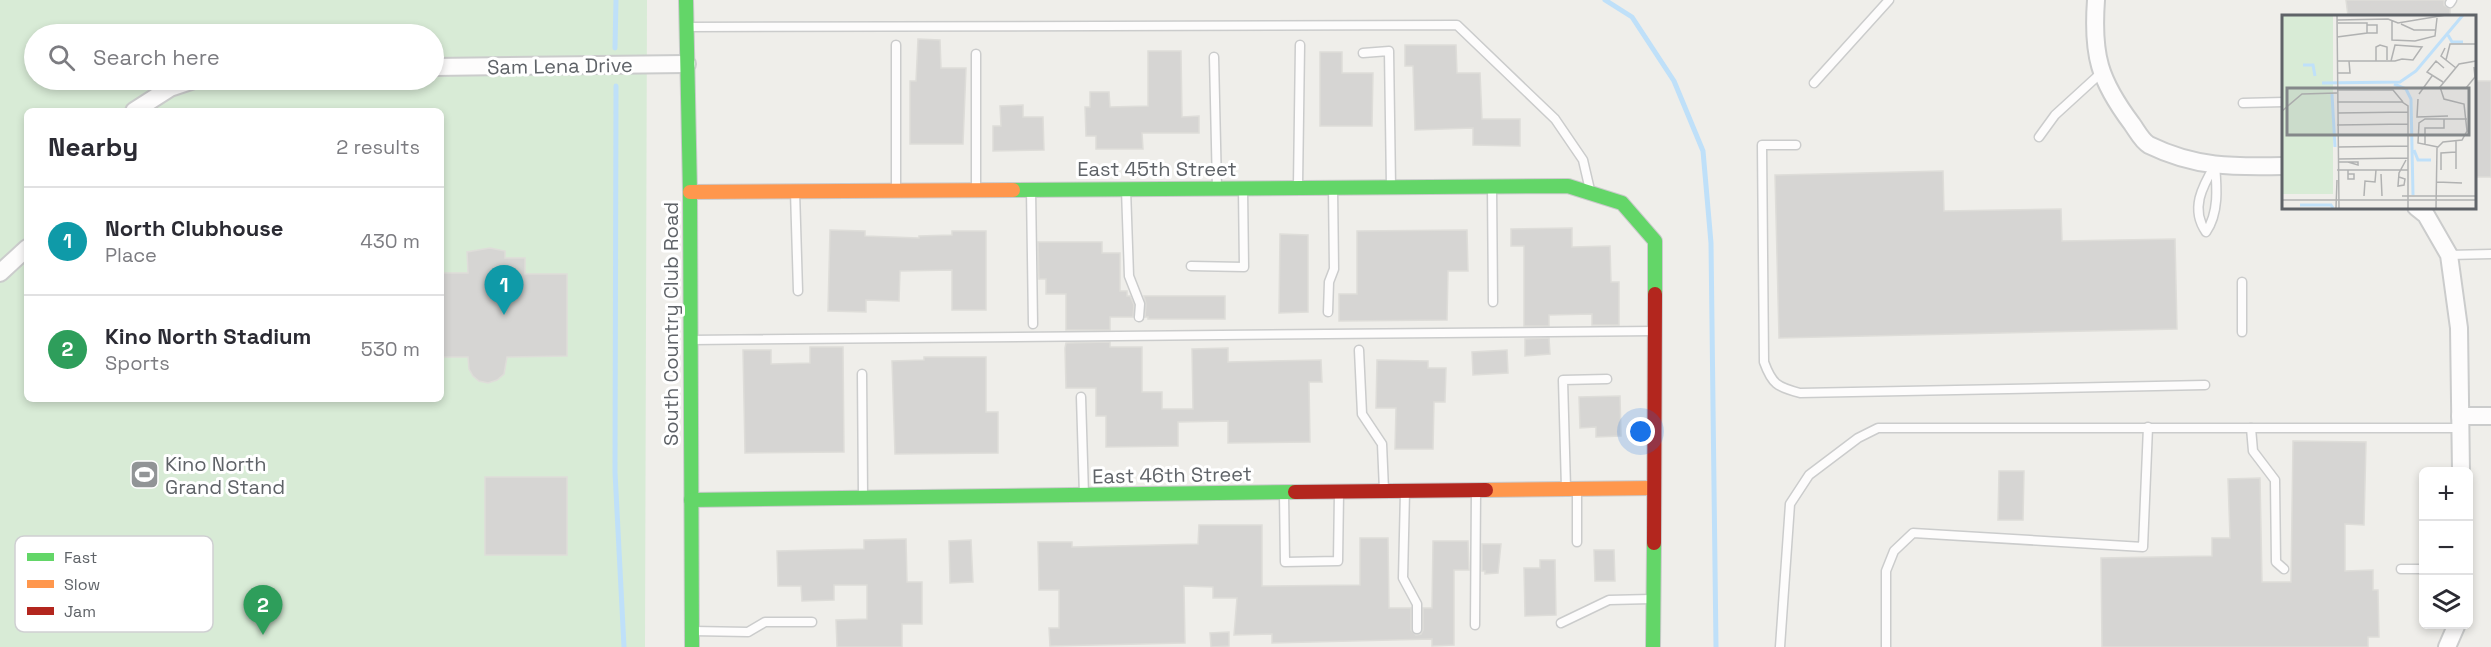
<!DOCTYPE html>
<meta charset="utf-8">
<style>
:root{--surface:#fff;--page:#f7f7f7;--text:#2b2b33;--muted:#7c7c81;--line:#e1e1e2;--accent:#7c3aed}
body{margin:0;font-family:"Space Grotesk",sans-serif;background:var(--page);color:var(--text)}
.controls{position:absolute;right:18px;bottom:18px;display:grid;overflow:hidden;border-radius:9px;box-shadow:0 3px 9px #0003}
.controls button{width:54px;height:54px;display:grid;place-items:center;padding:0;border:0;border-bottom:2px solid var(--line);background:var(--surface);color:var(--text);font:30px sans-serif}
.you{position:absolute;left:1641px;top:432px;width:21px;height:21px;margin:-15px;border:4px solid #fff;border-radius:50%;background:#1a73e8;box-shadow:0 0 0 9px #1a73e833}
.badge{display:grid;place-items:center;width:39px;height:39px;border-radius:50%;background:var(--accent);color:#fff;font-size:20px;font-weight:700}
.pin{position:absolute;translate:-50% -50px;filter:drop-shadow(0 2px 3px #0008)}
.pin::after{content:'';position:absolute;top:32px;width:21px;height:18px;background:inherit;clip-path:polygon(0 0,100% 0,50% 100%)}
.list{margin:0;padding:0;list-style:none}
h2{display:flex;justify-content:space-between;align-items:center;height:78px;margin:0;padding:0 24px;font-size:26px}
h2 small{font-size:20px;font-weight:400;color:var(--muted)}
.list li{display:grid;grid-template-columns:39px 1fr auto;gap:18px;align-items:center;box-sizing:border-box;height:108px;padding:0 24px;border-top:2px solid var(--line)}
.list b{display:block;font-size:22px;white-space:nowrap}
.list p{margin:0;font-size:20px;white-space:nowrap;color:var(--muted)}
.list em{font-size:20px;font-style:normal;color:var(--muted)}
.icon{flex:none;width:33px;height:33px;fill:none;stroke:currentColor;stroke-width:2;stroke-linecap:round;stroke-linejoin:round}
.map{position:relative;flex:none;width:2491px;height:647px;overflow:hidden}
.search{position:absolute;background:var(--surface);box-shadow:0 3px 9px #0003;left:24px;top:24px;width:420px;height:66px;display:flex;align-items:center;gap:15px;box-sizing:border-box;padding:0 21px;border-radius:33px;color:var(--muted);font-size:22px}
.panel{position:absolute;background:var(--surface);box-shadow:0 3px 9px #0003;left:24px;top:108px;width:420px;height:294px;border-radius:9px}
.map>svg:first-child{display:block}
</style>
<div class="map">
<svg width="2491" height="647" viewBox="0 0 2491 647">
<rect width="100%" height="100%" fill="#efeeea"/>
<path fill="#d8ebd6" fill-rule="evenodd" d="M0 0H647L645 647H0ZM34 34H434V80H34ZM27 111H441V399H27Z"/>
<g fill="none" stroke-linecap="round" stroke-linejoin="round">
<g stroke="#bfe0f9" stroke-width="5">
<path d="M1605 0 1632 17 1674 81 1703 151 1711 243 1716 647"/>
<path d="M615 48 616 0"/>
<path d="M616 86 615 472 624 647"/>
</g>
</g>
<g fill="#d6d5d3" stroke="#deddd9" stroke-width="1.5">
<path d="M2346 0H2444V5L2450 9V16H2348Z"/>
<path d="M918 39 940 40 941 68H966L963 144H910V81H916Z"/>
<path d="M1405 45H1456L1457 73H1480L1482 119H1520V146L1473 145V128L1415 130 1413 66H1405Z"/>
<path d="M1148 51H1181L1182 117 1199 116V133H1142L1143 149H1096V136H1086L1085 107H1090V92H1109L1110 107 1148 106Z"/>
<path d="M1320 52H1342V73H1373L1372 126H1320Z"/>
<rect x="2475" y="81" width="16" height="96"/>
<path d="M1023 105V117H1043L1044 150 993 151V126H1001L1000 106Z"/>
<path d="M1943 171 1944 211 2061 209 2062 241 2175 239 2177 329 1779 338 1775 175Z"/>
<path d="M1572 228V247L1610 246 1611 282H1619V325H1592V314L1549 315V326H1524V246H1511V229Z"/>
<path d="M830 230 865 231V236L919 238V236L952 235V231H986V310H952V270L900 271 899 301 866 300V312L828 311Z"/>
<path d="M1467 230 1468 271H1448L1447 320 1339 321V294H1357V231Z"/>
<path d="M1280 234 1308 235V312L1279 313Z"/>
<path d="M1038 242H1102V253H1120V291H1127V296H1130L1134 305 1133 317H1110V330H1066V294H1046V279H1039Z"/>
<path d="M490 248 505 251V258H525V274H567V356L507 357 504 374 497 380 488 383 479 381 473 376 469 369 468 357H441V273H468L467 252Z"/>
<path d="M1144 296H1225V319H1148V317H1145L1146 304Z"/>
<path d="M1549 338 1550 354 1525 356V339Z"/>
<path d="M1110 342V347H1142V392H1162V409H1193L1192 349 1228 348V362L1321 360 1322 382H1309L1310 442 1228 443V421L1178 422V446L1106 447V416H1096V388H1066L1065 348 1066 343Z"/>
<path d="M810 347H843L844 452 745 453 743 350H771V364L810 363Z"/>
<path d="M1507 350 1508 373 1473 375 1472 352Z"/>
<path d="M924 357H986V412H998V453L895 454 892 361 924 360Z"/>
<path d="M1377 360 1428 361V368H1446L1445 402H1434L1433 449H1395L1396 408H1376Z"/>
<path d="M1620 396 1621 436 1596 437V427L1580 428 1579 397Z"/>
<path d="M2293 441 2366 442 2364 525 2345 524V571L2373 570V590H2378L2379 637H2368V647H2102L2101 558 2212 556V538H2230L2228 479 2260 478 2262 582H2291Z"/>
<path d="M1999 471H2024L2023 520H1998Z"/>
<rect x="485" y="477" width="82" height="78"/>
<path d="M1199 525H1262V586L1360 585V538H1388L1389 608H1411V630L1416 635 1421 634 1423 630V608H1432L1433 541H1468L1469 570H1454V645L1432 646V639L1272 643V634L1234 635 1237 598H1213V587L1184 586 1185 643 1050 646 1049 628H1059V590H1039L1038 542H1072V547L1198 544Z"/>
<path d="M906 539 907 582H922V624H902V647H837L836 620 867 619V585H834V600L802 601 801 586H778L777 551 864 549V540Z"/>
<path d="M971 540 973 582 950 583 949 541Z"/>
<path d="M1482 544H1501L1498 573 1485 574V571H1482Z"/>
<path d="M1594 550H1614L1615 581H1595Z"/>
<path d="M1540 560H1555L1556 615 1525 616 1524 568H1540Z"/>
<path d="M1229 632V646L1211 647 1210 633Z"/>
</g>
<g fill="none" stroke-linecap="round" stroke-linejoin="round">
<defs>
<g id="lane">
<path d="M2450 3 2452 0"/>
<path d="M687 27 1457 25 1555 119 1583 160 1590 190"/>
<path d="M1363 53 1389 51 1391 187"/>
<path d="M1214 57 1217 188"/>
<path d="M1814 83 1889 0"/>
<path d="M2243 103 2284 102"/>
<path d="M2039 137 2055 115 2101 73"/>
<path d="M1796 145H1762L1764 362C1772 384 1777 387 1800 393L2205 385"/>
<path d="M2215 165C2217 188 2219 213 2206 232 2190 209 2202 187 2215 165Z"/>
<path d="M1298 185 1300 45"/>
<path d="M1492 187 1493 302"/>
<path d="M896 189V45"/>
<path d="M976 189V54"/>
<path d="M1126 189 1129 276 1140 304 1139 317"/>
<path d="M1031 190 1033 324"/>
<path d="M795 191 798 291"/>
<path d="M2449 255 2491 254"/>
<path d="M1191 266 1244 267 1243 189"/>
<path d="M2242 282V332"/>
<path d="M1328 312 1329 282 1334 269 1333 188"/>
<path d="M691 340 1654 331"/>
<path d="M1359 350 1362 414 1382 444 1384 490"/>
<path d="M862 374 863 496"/>
<path d="M1081 397 1084 495"/>
<path d="M2251 428 2253 451 2275 480 2276 562 2284 569"/>
<path d="M1566 488 1563 380 1607 379"/>
<path d="M1577 491V542"/>
<path d="M1405 492 1403 578 1417 604V629"/>
<path d="M1284 494 1285 562 1338 561 1339 493"/>
<path d="M2401 569H2424"/>
<path d="M1561 623 1609 600 1651 599"/>
<path d="M1475 625 1476 491"/>
<path d="M693 631 748 632 765 622H812"/>
<path d="M1780 647 1790 504 1809 475 1858 438 1878 428H2460"/>
<path d="M1886 647V571L1894 551 1913 533 2143 547 2148 427"/>
</g>
<g id="street">
<path d="M2096 0C2092 55 2099 80 2132 124 2137 131 2142 141 2149 145 2196 168 2234 167 2284 166"/>
<path d="M434 67 687 64"/>
<path d="M134 111 170 88 194 80"/>
<path d="M2416 207 2426 215 2449 255 2459 328 2461 472"/>
<path d="M0 273 27 248"/>
<path d="M2460 416H2491"/>
<path d="M2447 647 2457 624"/>
</g>
<g id="fast">
<path d="M686 0 690 192 692 647"/>
<path d="M1013 190 1568 186 1622 203 1655 241V294"/>
<path d="M691 500 1295 492"/>
<path d="M1653 647 1654 543"/>
</g>
<g id="slow">
<path d="M690 192 1013 190"/>
<path d="M1486 490 1653 488"/>
</g>
<g id="jam">
<path d="M1295 492 1486 490"/>
<path d="M1654 543 1655 294"/>
</g>
</defs>
<use href="#lane" stroke="#cbcccc" stroke-width="11"/>
<use href="#street" stroke="#cbcccc" stroke-width="20"/>
<use href="#fast" stroke="#cacacb" stroke-width="16"/>
<use href="#slow" stroke="#cacacb" stroke-width="16"/>
<use href="#jam" stroke="#cacacb" stroke-width="16"/>
<use href="#lane" stroke="#fdfcfc" stroke-width="8"/>
<use href="#street" stroke="#fdfcfc" stroke-width="16"/>
<use href="#fast" stroke="#63d668" stroke-width="14"/>
<use href="#slow" stroke="#ff974d" stroke-width="14"/>
<use href="#jam" stroke="#b3261e" stroke-width="14"/>
</g>
<defs>
<symbol id="stadium-square" viewBox="-11 -11 22 22"><rect x="-9" y="-9" width="18" height="18" rx="4" fill="#919496" stroke="#fff"/><path d="M0-5a6.5 5 0 1 0 0 10a6.5 5 0 1 0 0-10ZM-3.5-1.8h7v3.6h-7Z" fill="#fff"/></symbol>
</defs>
<g fill-rule="evenodd">
<use href="#stadium-square" x="128" y="458" width="33" height="33"/>
</g>
<g text-anchor="middle" dominant-baseline="central" stroke-width="6" stroke-linejoin="round" paint-order="stroke">
<g font-size="20" fill="#5f6368" stroke="#fff">
<text transform="translate(560 66) rotate(-1)">Sam Lena Drive</text>
<text x="1157" y="169">East 45th Street</text>
<text transform="translate(671 324) rotate(-90)">South Country Club Road</text>
<text transform="translate(1172 475) rotate(-1)">East 46th Street</text>
</g>
<g font-size="20" fill="#5f6368" stroke="#fff" text-anchor="start">
<text x="165" y="464">Kino North<tspan x="165" dy="23">Grand Stand</tspan></text>
</g>
</g>
<g transform="translate(2282 15)">
<rect width="194" height="194" fill="#efeeea"/>
<path d="M0 0H51V179H0Z" fill="#d8ebd6"/>
<path fill="none" stroke="#bfe0f9" stroke-width="3" d="M166 20 170 27H181M21 50H31L33 61M40 68 118 67 134 56 181 0M112 69 124 74 129 84 131 180M50 79 53 132M132 135 136 145H149M18 190H49L51 193"/>
<path fill="none" stroke="#b1b2b2" stroke-width="1.5" d="M55 0 57 193M55 5 106 4 116 8 164 0M110 6V25L133 26 153 21 155 3M119 9 132 15H154M85 10H95V18H85M55 22 85 18V8H56M163 33 159 41 174 53M164 45 168 29H194M55 46H113L120 44 131 45 140 32 113 30 109 46M94 46V32L98 30 105 32V45M55 58H68L67 46M161 67 145 57 154 46 162 53M184 73 193 62 192 52M55 75H111L121 87M137 79 150 61M136 84 135 102 166 101M55 87H120L126 91V193M0 96 20 79 55 78M56 98 126 97M55 110 126 109M143 130V113H162V104M56 132 126 131M156 132 136 128 137 108 143 104H185M56 144 126 143M56 147H76V150L66 147M174 154V126M55 155H126M159 155V138L174 137M66 159H72V164H66V155M99 159 100 181M117 162 123 164 122 170 116 171 117 158 124 145M155 167 180 168M82 181 83 166 93 167 94 155M120 181H194M0 185H194M54 193 55 165M154 193 155 133 161 127 180 125 185 116 182 89 162 84 158 72 177 49 194 46"/>
<path fill="#84888a" fill-opacity="0.15" stroke="#84888a" stroke-width="3" d="M5 73H187V120H5Z"/>
<rect width="194" height="194" fill="none" stroke="#5f6368" stroke-width="3"/>
</g>
<rect x="15" y="536" width="198" height="96" rx="9" fill="#fff" stroke="#cfd0d2" stroke-width="1.5"/>
<rect x="27" y="553" width="27" height="8" fill="#63d668"/>
<rect x="27" y="580" width="27" height="8" fill="#ff974d"/>
<rect x="27" y="607" width="27" height="8" fill="#b3261e"/>
<g font-size="16" fill="#5f6368">
<text x="64" y="563">Fast</text>
<text x="64" y="590">Slow</text>
<text x="64" y="617">Jam</text>
</g>
</svg>
<div class="controls">
<button>+</button>
<button>−</button>
<button><svg class="icon" aria-label="layers" viewBox="0 0 24 24"><path d="M12 4l9 5-9 5-9-5zM3 14l9 5 9-5"/></svg></button>
</div>
<div class="you"></div>
<div class="pin badge" style="left:504px;top:315px;background:#0f9aa8">1</div>
<div class="pin badge" style="left:263px;top:635px;background:#2e9e5b">2</div>
<div class="search"><svg class="icon" aria-label="search" viewBox="0 0 24 24"><circle cx="10" cy="10" r="6"/><path d="M15 15l6 6"/></svg>Search here</div>
<section class="panel">
<h2>Nearby<small>2 results</small></h2>
<ul class="list">
<li><span class="badge" style="background:#0f9aa8">1</span><div><b>North Clubhouse</b><p>Place</p></div><em>430 m</em></li>
<li><span class="badge" style="background:#2e9e5b">2</span><div><b>Kino North Stadium</b><p>Sports</p></div><em>530 m</em></li>
</ul>
</section>
</div>
